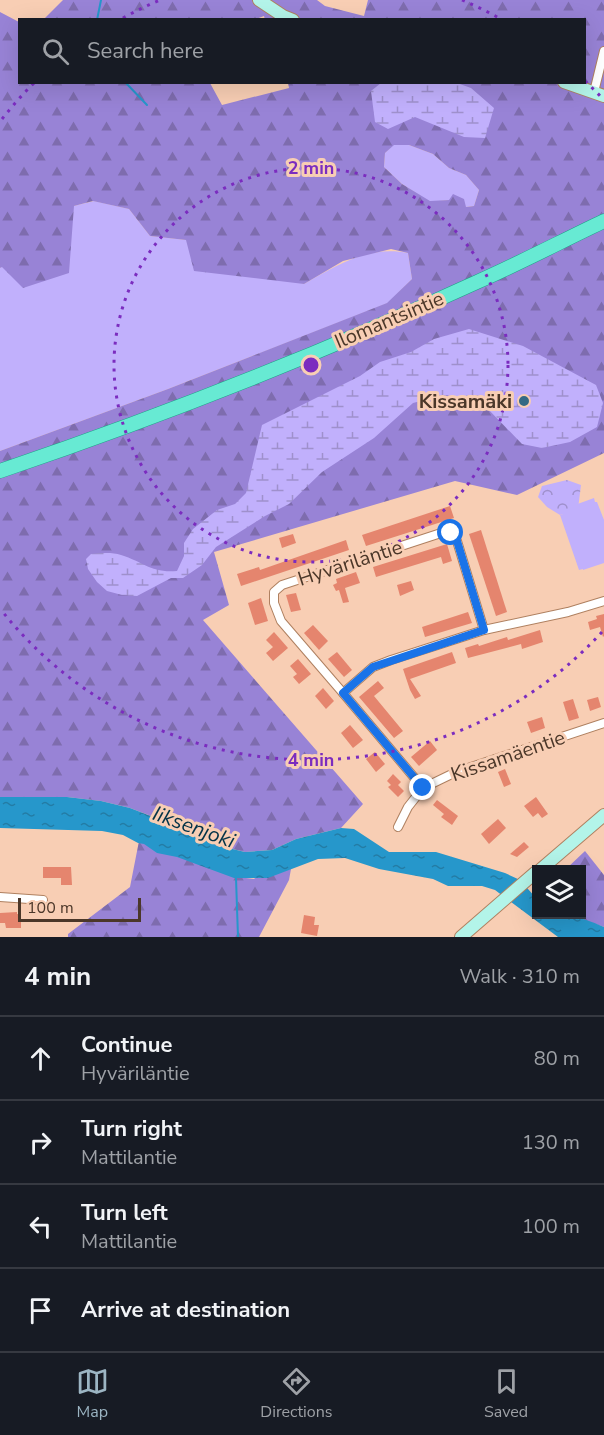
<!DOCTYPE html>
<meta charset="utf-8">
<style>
:root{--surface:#171b24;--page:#242831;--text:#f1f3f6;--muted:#9ea1a6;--line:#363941;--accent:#9cb5c3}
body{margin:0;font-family:"Nunito Sans",sans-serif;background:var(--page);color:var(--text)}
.controls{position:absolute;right:18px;bottom:18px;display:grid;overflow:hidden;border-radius:0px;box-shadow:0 6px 24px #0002}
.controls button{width:54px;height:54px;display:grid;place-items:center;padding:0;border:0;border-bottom:2px solid var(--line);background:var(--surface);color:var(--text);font:30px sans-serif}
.scale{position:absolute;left:18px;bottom:15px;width:123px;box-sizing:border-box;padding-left:6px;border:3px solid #4b3729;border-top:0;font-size:16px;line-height:21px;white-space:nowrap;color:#4b3729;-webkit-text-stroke:4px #f8ceb4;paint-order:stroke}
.stop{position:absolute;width:18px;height:18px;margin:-14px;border:4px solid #1a73e8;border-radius:50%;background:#fff}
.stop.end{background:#1a73e8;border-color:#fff;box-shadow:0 2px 6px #0008}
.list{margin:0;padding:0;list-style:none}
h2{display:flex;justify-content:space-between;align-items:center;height:78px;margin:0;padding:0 24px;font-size:26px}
h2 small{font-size:20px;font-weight:400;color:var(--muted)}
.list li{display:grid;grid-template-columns:39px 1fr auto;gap:18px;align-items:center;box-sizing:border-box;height:84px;padding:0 24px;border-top:2px solid var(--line)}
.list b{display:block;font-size:22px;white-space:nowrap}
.list p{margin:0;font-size:20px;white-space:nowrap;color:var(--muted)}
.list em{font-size:20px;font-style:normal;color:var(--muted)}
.icon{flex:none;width:33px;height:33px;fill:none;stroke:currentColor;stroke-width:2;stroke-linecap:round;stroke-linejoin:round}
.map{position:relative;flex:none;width:604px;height:937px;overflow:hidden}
.search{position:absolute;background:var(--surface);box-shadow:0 6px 24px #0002;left:18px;right:18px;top:18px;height:66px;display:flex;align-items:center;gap:15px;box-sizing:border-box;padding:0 21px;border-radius:0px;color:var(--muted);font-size:22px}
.sheet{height:414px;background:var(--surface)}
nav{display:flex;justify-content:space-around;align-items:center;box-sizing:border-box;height:84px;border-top:2px solid var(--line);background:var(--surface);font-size:16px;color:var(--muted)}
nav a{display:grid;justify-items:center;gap:3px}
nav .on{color:var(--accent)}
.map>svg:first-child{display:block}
</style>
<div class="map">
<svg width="604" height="937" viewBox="0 0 604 937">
<defs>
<pattern id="forest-firs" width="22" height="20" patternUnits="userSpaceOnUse" patternTransform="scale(1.5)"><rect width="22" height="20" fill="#9883d6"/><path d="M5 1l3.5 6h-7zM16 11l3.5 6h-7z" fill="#7e6cae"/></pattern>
<pattern id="wetland-marsh" width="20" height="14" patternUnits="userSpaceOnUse" patternTransform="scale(1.5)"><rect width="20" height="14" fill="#c1b0fc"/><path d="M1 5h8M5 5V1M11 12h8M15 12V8" fill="none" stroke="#9f90cc"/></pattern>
<pattern id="park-crowns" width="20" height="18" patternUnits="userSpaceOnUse" patternTransform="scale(1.5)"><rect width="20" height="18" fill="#c1b0fc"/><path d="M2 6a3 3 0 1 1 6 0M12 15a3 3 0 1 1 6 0" fill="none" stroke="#9f90cc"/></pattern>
<pattern id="water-ripples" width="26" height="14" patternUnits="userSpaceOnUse" patternTransform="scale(1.5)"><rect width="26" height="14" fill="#2697cb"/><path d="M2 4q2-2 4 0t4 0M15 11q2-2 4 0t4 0" fill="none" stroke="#237ca5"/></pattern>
</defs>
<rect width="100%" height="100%" fill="#f8ceb4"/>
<g fill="#c1b0fc">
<path d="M393 145H409L433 154 449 168 466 175 479 190 474 206 466 207 449 200 430 202 402 184 384 167 385 153Z"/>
<path d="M94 201 129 209 150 236 186 240 304 284C337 265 369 245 408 253L412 279 388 303 168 389 0 451V268L74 206Z"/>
<path d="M594 498 595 502H597L604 520V563L583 570V569L579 570 560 515 563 514 561 510Z"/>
</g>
<g fill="url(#forest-firs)" fill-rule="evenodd">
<path d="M63 0H317L325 6 364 16 368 0H604V453L517 495 455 481 214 552 229 605 203 620 363 804 341 828 296 839 272 850 245 852 216 845 180 827 130 808 101 801 67 797H0V451L168 389 387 303 412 279 408 253 391 249 343 261 304 284 194 271 186 240 150 236 129 209 93 201 74 206 69 273 23 288 2 267 0 268V12L19 22 20 82 210 83 222 105 289 88 288 83 584 82V20H265L264 16 253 20 44 19ZM394 145H409L433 154 449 168 466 175 479 190 474 206 466 207 464 199 453 194 449 200 430 201 402 184 384 167 385 153Z"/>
<path d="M139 841 238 877 254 879 261 873 291 869 289 880 259 937H68V934L130 887Z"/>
<path d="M585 851 604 875V927L570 915 582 914V870H565Z"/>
</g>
<g fill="url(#wetland-marsh)">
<path d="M381 83H457L471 88 494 108 485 138 464 137 415 117 388 129 375 122 371 91Z"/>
<path d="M469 329 523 346 596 385 603 403 597 427 570 442 542 448 522 444 486 407 469 398 444 395 413 403 374 438 322 472 289 504 265 516 216 547 202 565 183 578H171L137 596 122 595 107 591 97 582 88 569 86 559 91 554C101 553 112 552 121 555 144 562 150 573 177 571L184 556V543L193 529 217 510 235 504 246 493 262 425 360 376 380 362 411 352 434 339Z"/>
</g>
<path fill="url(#park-crowns)" d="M567 480 581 485 578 509 560 515 547 507 538 497 542 486Z"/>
<path fill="url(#water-ripples)" d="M0 797H67L101 801 130 808 187 830 216 845 245 852 272 850 296 839 341 828 354 829 389 852H436L505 873 520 880 536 898V914C564 915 578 915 604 927V937H558L495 890 482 886H448L433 879 379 869 345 858 318 859 268 878H234L177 857 157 853 144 844 138 843 123 835 102 831 0 828Z"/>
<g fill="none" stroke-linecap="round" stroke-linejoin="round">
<g stroke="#2697cb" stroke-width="2">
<path d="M97 20 101 0"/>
<path d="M125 82 147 105"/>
<path d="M236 878 238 937"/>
</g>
</g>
<g fill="#e5856e">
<path d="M450 506 454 518 366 546 362 535Z"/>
<path d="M481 530 507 612 496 616 469 534Z"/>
<path d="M293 534 296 543 282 548 279 538Z"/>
<path d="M346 540 349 550 241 586 237 574 259 567 260 570Z"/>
<path d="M447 544 452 561 443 564 441 557 376 577 373 567Z"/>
<path d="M356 572 360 583 345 588 349 602 343 603 339 590 336 591 333 585 337 583 336 579Z"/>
<path d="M411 581 414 590 400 596 397 585Z"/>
<path d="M296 593 301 610 291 612 286 595Z"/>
<path d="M261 598 268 621 255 625 248 603Z"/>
<path d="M468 612 472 623 425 637 422 627Z"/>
<path d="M604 614V636L603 637 600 627 590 630 588 622 597 619 596 616Z"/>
<path d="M313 625 328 641 319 650 304 633Z"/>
<path d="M540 630 543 642 522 649 521 644 468 658 465 648 478 644 479 646 507 637 508 640Z"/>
<path d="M274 632 288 648 273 661 266 653 273 647 266 640Z"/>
<path d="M337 652 352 670 344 677 328 659Z"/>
<path d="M452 652 456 663 410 679 421 696 415 699 410 690 403 669Z"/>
<path d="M298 659 311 674 299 684 293 677 297 674 290 666Z"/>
<path d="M378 681 384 688 374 696 403 731 394 738 359 697Z"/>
<path d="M323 688 334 701 326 709 315 696Z"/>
<path d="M598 697 601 707 590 711 587 700Z"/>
<path d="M573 699 579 718 569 721 563 702Z"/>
<path d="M542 717 545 728 531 733 527 722Z"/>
<path d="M350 725 363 740 353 748 341 733Z"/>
<path d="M430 741 437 750 419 766 411 757Z"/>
<path d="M375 752 385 764 376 772 366 759Z"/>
<path d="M505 769 511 784 504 787 498 772Z"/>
<path d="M393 774 401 782 398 785 404 791 398 797 388 787 391 785 387 781Z"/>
<path d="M536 797 548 814 542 818 538 813 533 817 524 806Z"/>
<path d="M437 800 458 816 452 825 441 817 444 814 433 805Z"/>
<path d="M498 819 506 828 489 844 481 834Z"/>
<path d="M524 842 529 847 517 857 510 854Z"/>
<path d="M43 867H71L72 885H61V878H43Z"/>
<path d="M17 912V914H21V928H6L5 923H0V913Z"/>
<path d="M304 915 315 917 314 925H319L317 936 301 933Z"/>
</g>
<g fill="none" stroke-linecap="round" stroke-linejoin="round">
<defs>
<g id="street">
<path d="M594 92 604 51"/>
<path d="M343 693 281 621 274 603V592L282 585 441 533H451L457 541 484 630"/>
<path d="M423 788 343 693 373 667 391 660 484 630 568 612 604 601"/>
<path d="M398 827 408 807 423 788 456 772 604 723"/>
<path d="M0 897 43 900"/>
</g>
<g id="secondary">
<path d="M259 0 283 16 293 20"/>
<path d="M564 82 604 96"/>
<path d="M540 870 604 815"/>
<path d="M461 937 536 872"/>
</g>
<path id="primary" d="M0 471C162 416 322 353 477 282 520 263 562 241 604 221"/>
</defs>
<use href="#street" stroke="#af8060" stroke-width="10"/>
<use href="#secondary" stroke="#af8060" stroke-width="14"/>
<use href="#primary" stroke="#1ca285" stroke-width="15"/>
<use href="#street" stroke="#fff" stroke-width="8"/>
<use href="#secondary" stroke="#b3f4e9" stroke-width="12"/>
<use href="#primary" stroke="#67ead3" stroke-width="14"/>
</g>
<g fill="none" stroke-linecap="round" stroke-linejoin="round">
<path stroke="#1a73e8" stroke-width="8" d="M423 788 343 693 373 667 484 630 457 541 451 533"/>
</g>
<g fill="none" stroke="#7b2cbf" stroke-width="3" stroke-dasharray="3 6">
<circle cx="311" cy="365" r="197"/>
<path d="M602 632A395 395 0 0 1 2 611M2 119A395 395 0 0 1 34 83M123 18A395 395 0 0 1 160 0M462 0A395 395 0 0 1 499 18M585 81A395 395 0 0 1 602 98"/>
</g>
<circle fill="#346985" stroke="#f8ceb4" stroke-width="2" cx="524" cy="401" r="6"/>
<g text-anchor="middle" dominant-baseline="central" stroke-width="6" stroke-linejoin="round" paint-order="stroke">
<g font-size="20" fill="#4b3729" stroke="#f8ceb4">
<text transform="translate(389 320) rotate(-23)">Ilomantsintie</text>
<text transform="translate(350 563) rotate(-18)">Hyväriläntie</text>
<text transform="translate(508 756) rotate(-19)">Kissamäentie</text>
</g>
<g font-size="20" font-weight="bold" fill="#4b3729" stroke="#f8ceb4" text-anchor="end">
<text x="512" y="401">Kissamäki</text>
</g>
<g font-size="21" font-style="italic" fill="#033348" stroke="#f8ceb4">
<text transform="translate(194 827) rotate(20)">Iiksenjoki</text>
</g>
</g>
<circle cx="311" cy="365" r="9" fill="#7b2cbf" stroke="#f8ceb4" stroke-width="3"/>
<g font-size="18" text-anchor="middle" font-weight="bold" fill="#7b2cbf" stroke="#f8ceb4" stroke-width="6" stroke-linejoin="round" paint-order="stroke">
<text x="311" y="174">2 min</text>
<text x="311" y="766">4 min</text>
</g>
</svg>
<div class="controls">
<button><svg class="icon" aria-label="layers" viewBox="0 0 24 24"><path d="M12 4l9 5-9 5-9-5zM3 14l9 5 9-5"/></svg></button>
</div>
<div class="scale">100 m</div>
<div class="stop" style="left:451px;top:533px"></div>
<div class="stop end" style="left:423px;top:788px"></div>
<div class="search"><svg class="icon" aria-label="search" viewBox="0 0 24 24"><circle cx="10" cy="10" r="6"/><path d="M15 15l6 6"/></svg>Search here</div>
</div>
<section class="sheet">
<h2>4 min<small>Walk · 310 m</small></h2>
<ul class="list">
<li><svg class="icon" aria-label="ahead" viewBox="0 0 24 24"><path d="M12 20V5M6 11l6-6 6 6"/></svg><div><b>Continue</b><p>Hyväriläntie</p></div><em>80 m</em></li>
<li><svg class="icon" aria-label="right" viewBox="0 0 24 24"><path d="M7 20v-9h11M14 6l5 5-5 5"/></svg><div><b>Turn right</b><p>Mattilantie</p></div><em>130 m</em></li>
<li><svg class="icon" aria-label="left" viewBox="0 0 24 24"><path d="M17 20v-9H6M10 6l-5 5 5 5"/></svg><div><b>Turn left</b><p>Mattilantie</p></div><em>100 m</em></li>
<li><svg class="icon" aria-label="arrive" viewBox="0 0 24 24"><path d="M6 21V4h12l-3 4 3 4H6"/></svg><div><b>Arrive at destination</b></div></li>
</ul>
</section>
<nav>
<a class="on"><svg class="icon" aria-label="map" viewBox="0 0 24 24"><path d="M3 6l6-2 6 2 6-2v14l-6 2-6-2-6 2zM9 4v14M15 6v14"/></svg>Map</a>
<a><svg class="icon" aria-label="directions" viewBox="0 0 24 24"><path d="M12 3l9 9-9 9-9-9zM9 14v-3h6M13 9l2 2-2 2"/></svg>Directions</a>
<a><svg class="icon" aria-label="saved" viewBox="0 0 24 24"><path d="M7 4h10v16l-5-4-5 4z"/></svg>Saved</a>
</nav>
